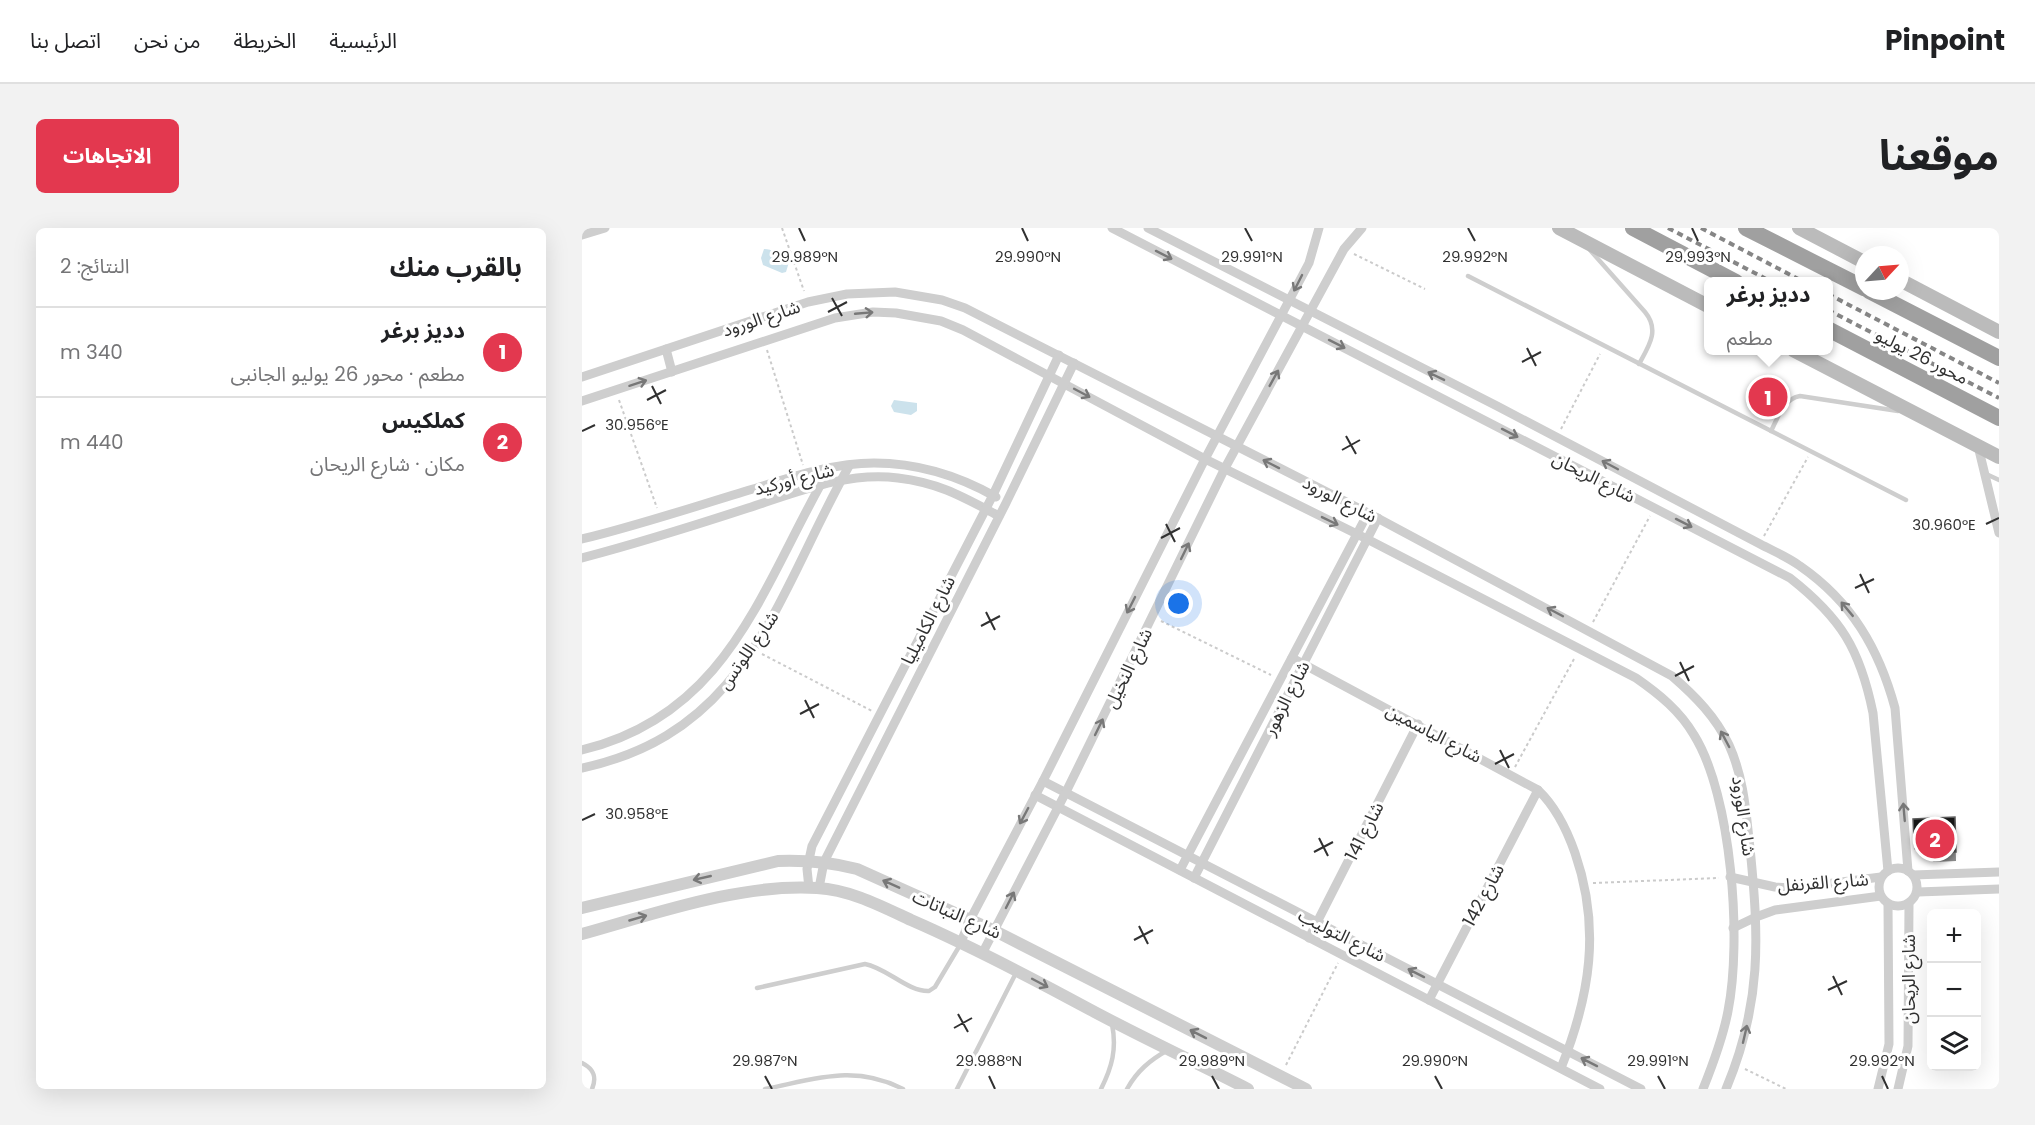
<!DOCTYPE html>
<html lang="ar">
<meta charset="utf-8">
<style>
:root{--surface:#fff;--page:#f2f2f2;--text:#202124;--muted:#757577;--line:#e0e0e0;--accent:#e3384f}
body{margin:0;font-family:Poppins,"Noto Sans Arabic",sans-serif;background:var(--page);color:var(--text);direction:rtl}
.controls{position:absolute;right:18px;bottom:18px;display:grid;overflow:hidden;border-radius:9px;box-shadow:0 6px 24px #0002}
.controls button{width:54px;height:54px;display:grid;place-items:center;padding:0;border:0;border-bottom:2px solid var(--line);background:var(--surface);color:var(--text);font:30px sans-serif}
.compass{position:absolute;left:1273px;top:18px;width:54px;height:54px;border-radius:50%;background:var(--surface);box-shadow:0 6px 24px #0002;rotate:64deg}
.you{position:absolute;left:597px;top:376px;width:21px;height:21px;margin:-15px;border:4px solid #fff;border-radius:50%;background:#1a73e8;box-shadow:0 0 0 9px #1a73e833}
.badge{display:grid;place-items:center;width:39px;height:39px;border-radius:50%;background:var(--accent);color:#fff;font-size:20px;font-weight:700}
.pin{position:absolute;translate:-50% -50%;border:3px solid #fff;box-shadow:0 2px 6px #0006}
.popup{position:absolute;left:1122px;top:49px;width:129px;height:78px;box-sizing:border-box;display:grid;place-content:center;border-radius:9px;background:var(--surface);filter:drop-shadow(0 2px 4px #0005);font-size:20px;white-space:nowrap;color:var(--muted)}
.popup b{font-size:22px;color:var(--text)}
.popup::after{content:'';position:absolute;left:50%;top:100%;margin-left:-12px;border:12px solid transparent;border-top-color:var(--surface)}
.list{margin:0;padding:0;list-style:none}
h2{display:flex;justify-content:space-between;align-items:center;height:78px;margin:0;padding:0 24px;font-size:26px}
h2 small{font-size:20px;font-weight:400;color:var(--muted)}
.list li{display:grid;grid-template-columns:39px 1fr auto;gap:18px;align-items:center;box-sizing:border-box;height:90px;padding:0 24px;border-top:2px solid var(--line)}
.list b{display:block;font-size:22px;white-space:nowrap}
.list p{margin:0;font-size:20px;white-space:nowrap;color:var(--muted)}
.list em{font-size:20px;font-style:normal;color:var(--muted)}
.icon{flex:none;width:33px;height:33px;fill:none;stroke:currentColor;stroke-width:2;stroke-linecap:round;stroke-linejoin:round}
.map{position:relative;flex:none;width:1417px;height:861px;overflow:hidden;direction:ltr;border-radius:9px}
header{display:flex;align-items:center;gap:36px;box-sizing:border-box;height:84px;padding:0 30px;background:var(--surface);border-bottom:2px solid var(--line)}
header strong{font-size:28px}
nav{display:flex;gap:33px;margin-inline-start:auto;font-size:21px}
.intro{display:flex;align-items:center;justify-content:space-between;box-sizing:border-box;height:144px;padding:0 36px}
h1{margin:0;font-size:42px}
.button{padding:15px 27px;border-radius:9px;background:var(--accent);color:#fff;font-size:21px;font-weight:700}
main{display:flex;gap:36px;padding:0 36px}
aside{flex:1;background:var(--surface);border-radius:9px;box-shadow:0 6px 24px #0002}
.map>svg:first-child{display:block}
</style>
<header>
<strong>Pinpoint</strong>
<nav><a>الرئيسية</a><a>الخريطة</a><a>من نحن</a><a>اتصل بنا</a></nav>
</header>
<div class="intro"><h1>موقعنا</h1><a class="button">الاتجاهات</a></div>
<main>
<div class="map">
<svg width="1417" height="861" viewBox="0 0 1417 861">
<rect width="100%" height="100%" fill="#fff"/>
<g fill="#cce2ec">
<path d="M182 21C193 21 195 28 204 29L207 34 204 44 200 45 181 37 179 30Z"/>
<path d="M312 172 335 175V183L329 187 312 184 309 178Z"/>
</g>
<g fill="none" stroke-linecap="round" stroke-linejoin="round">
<g stroke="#cbcbcb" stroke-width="2" stroke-dasharray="3 3" stroke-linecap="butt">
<path d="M200 0 222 63"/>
<path d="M772 26 843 61"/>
<path d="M185 122 221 237"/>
<path d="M37 172 75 280"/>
<path d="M979 201 1018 126"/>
<path d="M1182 308 1226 229"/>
<path d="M579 393 689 447"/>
<path d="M1011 394 1068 288"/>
<path d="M180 426 290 483"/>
<path d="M933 539 992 431"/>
<path d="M1011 655 1137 650"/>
<path d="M704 837 756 735"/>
<path d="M1163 841 1204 861"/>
</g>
<g stroke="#cecece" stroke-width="4.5">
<path d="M1008 22 1063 84C1078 102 1067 118 1057 136"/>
<path d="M886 48 1324 272"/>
<path d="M1189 203C1196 190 1201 171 1218 168L1316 183"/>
<path d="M1404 246 1417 252"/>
<path d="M175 760 283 736C305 740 326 764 347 763L353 759 378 717"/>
<path d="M0 835C12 841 15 849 10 861"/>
<path d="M183 861C234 851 272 836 321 861"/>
<path d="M375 861 434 745"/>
<path d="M519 861C530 839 535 821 530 796"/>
<path d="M545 861C555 843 568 832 586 822"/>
</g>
<g stroke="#cecece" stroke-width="9">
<path d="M530 0 1208 350C1259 390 1278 421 1291 485L1306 643"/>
<path d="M566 0 915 178 1178 316C1191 323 1206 329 1218 338 1270 374 1297 421 1313 480L1326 643"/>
<path d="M0 7 23 0"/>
<path d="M84 121 90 144"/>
<path d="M0 149 226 74 265 66 313 64 360 72 383 80 786 285 1090 448C1113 468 1134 489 1147 517 1162 550 1164 585 1168 620 1177 710 1180 775 1144 861"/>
<path d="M0 173 253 90 291 84 314 85 359 93 381 102 623 231 785 311 1054 450C1077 466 1098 483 1112 507 1150 568 1160 713 1146 783 1141 810 1131 836 1121 861"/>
<path d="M1396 218 1417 305"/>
<path d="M0 311C58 297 114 278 171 261 210 249 251 235 292 235 335 235 377 248 414 269"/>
<path d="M0 330C56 315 111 298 166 280 213 265 265 243 316 250 358 255 381 269 417 288"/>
<path d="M710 430 956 562C974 579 985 602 993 625 1019 700 1008 768 979 840"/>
<path d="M0 522C149 486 180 356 248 240"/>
<path d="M0 540C167 504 194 368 267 238"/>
<path d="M461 553 1059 861"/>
<path d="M453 567 1018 861"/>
<circle cx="1316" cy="659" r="19"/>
<path d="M598 642 786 285"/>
<path d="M1331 647 1417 644"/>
<path d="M1148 649 1193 659 1212 660 1299 649"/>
<path d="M612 650 796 290"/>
<path d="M227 660 225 641 230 618 411 267 477 127"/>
<path d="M237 660 242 634 424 275 492 135"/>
<path d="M1336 664 1417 661"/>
<path d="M1151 700 1174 689 1193 682 1299 668"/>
<path d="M727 710 836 496"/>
<path d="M379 714 388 692 461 553 623 231 727 35 737 0"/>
<path d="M401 724 484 564 643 240 762 21 780 0"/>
<path d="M847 772 956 562"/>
<path d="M1296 861 1307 816 1306 676"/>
<path d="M1316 861 1326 818 1327 676"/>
</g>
<g stroke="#cecece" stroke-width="12">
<path d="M0 680 196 633C224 632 248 634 275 641L413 703 724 861"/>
<path d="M0 706C72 686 160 655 235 660 269 662 299 678 329 692 391 719 448 749 507 781 559 809 613 834 666 861"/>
</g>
<g stroke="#bbb" stroke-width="14">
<path d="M977 0 1126 78"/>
<path d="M1217 0 1282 34"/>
<path d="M1318 52 1417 104"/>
<path d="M1211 122 1417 229"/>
</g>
<g stroke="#a0a0a0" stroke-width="16">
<path d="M1051 0 1154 54"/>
<path d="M1164 0 1282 60"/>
<path d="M1287 63 1417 130"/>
<path d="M1246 101 1417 190"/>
</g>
<g stroke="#868686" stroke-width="4" stroke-dasharray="6 4.5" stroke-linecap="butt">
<path d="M1086 0 1190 54"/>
<path d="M1119 0 1222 54"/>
<path d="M1246 66 1417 155"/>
<path d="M1246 82 1417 170"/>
</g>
</g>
<path fill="#8c8c8c" d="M1373 589 1374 633 1352 634 1332 621 1331 591Z"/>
<path fill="#181818" stroke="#5d5d5d" stroke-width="1.5" d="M1373 589 1374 624H1352L1332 612 1331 591Z"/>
<defs><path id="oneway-shaft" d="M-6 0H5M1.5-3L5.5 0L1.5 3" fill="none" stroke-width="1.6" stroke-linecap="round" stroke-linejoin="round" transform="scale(1.5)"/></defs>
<g stroke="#787878">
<use href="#oneway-shaft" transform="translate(582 27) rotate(27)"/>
<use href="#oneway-shaft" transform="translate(716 55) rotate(117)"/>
<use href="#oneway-shaft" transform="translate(282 85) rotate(-5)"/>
<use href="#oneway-shaft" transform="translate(755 116) rotate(27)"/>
<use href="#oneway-shaft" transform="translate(854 148) rotate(-154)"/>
<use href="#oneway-shaft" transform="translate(692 150) rotate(-61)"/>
<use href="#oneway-shaft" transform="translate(56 155) rotate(-18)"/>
<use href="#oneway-shaft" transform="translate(500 165) rotate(28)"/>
<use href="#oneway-shaft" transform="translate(928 205) rotate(27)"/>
<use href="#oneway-shaft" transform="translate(689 236) rotate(-153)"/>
<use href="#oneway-shaft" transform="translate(1028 237) rotate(-152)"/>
<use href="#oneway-shaft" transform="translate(748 293) rotate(26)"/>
<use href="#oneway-shaft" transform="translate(1102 295) rotate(27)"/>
<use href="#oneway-shaft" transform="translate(603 323) rotate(-64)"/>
<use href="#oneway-shaft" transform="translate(549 377) rotate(117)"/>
<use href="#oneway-shaft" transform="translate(1265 381) rotate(-130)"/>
<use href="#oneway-shaft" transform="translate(973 384) rotate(-152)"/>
<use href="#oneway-shaft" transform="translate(517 499) rotate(-64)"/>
<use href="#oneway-shaft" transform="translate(1143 511) rotate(-118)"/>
<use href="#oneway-shaft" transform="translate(1322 584) rotate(-95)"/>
<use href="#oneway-shaft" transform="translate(442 588) rotate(118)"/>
<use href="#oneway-shaft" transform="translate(120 650) rotate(167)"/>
<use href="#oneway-shaft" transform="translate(309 656) rotate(-156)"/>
<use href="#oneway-shaft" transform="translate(428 672) rotate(-63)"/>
<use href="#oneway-shaft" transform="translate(56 690) rotate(-16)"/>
<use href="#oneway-shaft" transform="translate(834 745) rotate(-153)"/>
<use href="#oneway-shaft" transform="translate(458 755) rotate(28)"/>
<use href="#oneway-shaft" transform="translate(616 806) rotate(-153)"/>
<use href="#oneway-shaft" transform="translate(1163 806) rotate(-77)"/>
<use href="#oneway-shaft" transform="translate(1007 834) rotate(-153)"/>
</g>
<path fill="none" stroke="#313131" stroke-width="2" d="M217 0 223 13M440 0 446 13M663 0 670 13M886 0 893 13M1110 0 1116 13M250 70 260 88M246 84 265 74M945 120 954 138M940 134 959 124M70 158 79 176M65 172 84 162M0 203 13 197M764 208 774 226M760 222 778 212M584 296 593 314M1404 296 1417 290M579 310 598 300M1278 346 1287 365M1273 360 1292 351M404 384 413 402M399 398 418 388M1098 434 1107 453M1093 448 1112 438M223 472 232 490M218 486 237 476M918 522 927 540M913 536 932 526M0 592 13 586M737 610 746 628M732 624 751 614M557 698 566 716M552 712 571 702M1251 748 1260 767M1246 762 1265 753M376 786 386 804M372 800 390 790M183 848 190 861M407 848 413 861M630 848 637 861M853 848 860 861M1076 848 1083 861M1300 848 1306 861"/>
<g text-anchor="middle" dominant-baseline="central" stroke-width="6" stroke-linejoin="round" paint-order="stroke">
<g font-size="18" fill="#313131" stroke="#fff">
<text transform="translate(179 90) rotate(-18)">شارع الورود</text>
<text transform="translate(1340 128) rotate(27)">محور 26 يوليو</text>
<text transform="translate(1012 249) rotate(27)">شارع الريحان</text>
<text transform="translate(212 251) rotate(-14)">شارع أوركيد</text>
<text transform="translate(758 271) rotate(27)">شارع الورود</text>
<text transform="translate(346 392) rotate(-63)">شارع الكاميليا</text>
<text transform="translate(166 422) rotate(-55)">شارع اللوتس</text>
<text transform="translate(546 440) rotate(-64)">شارع النخيل</text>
<text transform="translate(704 470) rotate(-63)">شارع الزهور</text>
<text transform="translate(852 505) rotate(28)">شارع الياسمين</text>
<text transform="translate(1162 588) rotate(82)">شارع الورود</text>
<text transform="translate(782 603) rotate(-63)">شارع 141</text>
<text transform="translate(1241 654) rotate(-4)">شارع القرنفل</text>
<text transform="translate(901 667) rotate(-62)">شارع 142</text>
<text transform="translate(375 686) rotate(24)">شارع النباتات</text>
<text transform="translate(760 707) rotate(27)">شارع التوليب</text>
<text transform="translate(1326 751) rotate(-90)">شارع الريحان</text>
</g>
</g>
<g font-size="15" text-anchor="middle" fill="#313131" stroke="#fff" stroke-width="6" stroke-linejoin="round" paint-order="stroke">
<text x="223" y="34">29.989°N</text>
<text x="446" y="34">29.990°N</text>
<text x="670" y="34">29.991°N</text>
<text x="893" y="34">29.992°N</text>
<text x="1116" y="34">29.993°N</text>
<text x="55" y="202">30.956°E</text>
<text x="1362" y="302">30.960°E</text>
<text x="55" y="591">30.958°E</text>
<text x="183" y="838">29.987°N</text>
<text x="407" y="838">29.988°N</text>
<text x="630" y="838">29.989°N</text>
<text x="853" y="838">29.990°N</text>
<text x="1076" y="838">29.991°N</text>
<text x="1300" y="838">29.992°N</text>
</g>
</svg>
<div class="controls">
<button>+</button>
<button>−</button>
<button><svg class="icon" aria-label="layers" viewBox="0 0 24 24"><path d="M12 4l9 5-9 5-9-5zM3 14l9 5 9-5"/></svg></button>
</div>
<svg class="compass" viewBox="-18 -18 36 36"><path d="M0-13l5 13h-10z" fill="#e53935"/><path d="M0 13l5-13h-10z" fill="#757577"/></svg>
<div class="you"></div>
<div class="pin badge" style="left:1186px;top:169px">1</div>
<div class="popup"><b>دديز برغر</b>مطعم</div>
<div class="pin badge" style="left:1353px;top:611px">2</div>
</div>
<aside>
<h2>بالقرب منك<small>النتائج: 2</small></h2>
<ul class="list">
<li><span class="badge">1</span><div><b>دديز برغر</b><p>مطعم · محور 26 يوليو الجانبى</p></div><em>340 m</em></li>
<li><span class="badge">2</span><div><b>كملكيس</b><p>مكان · شارع الريحان</p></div><em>440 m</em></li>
</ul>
</aside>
</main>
